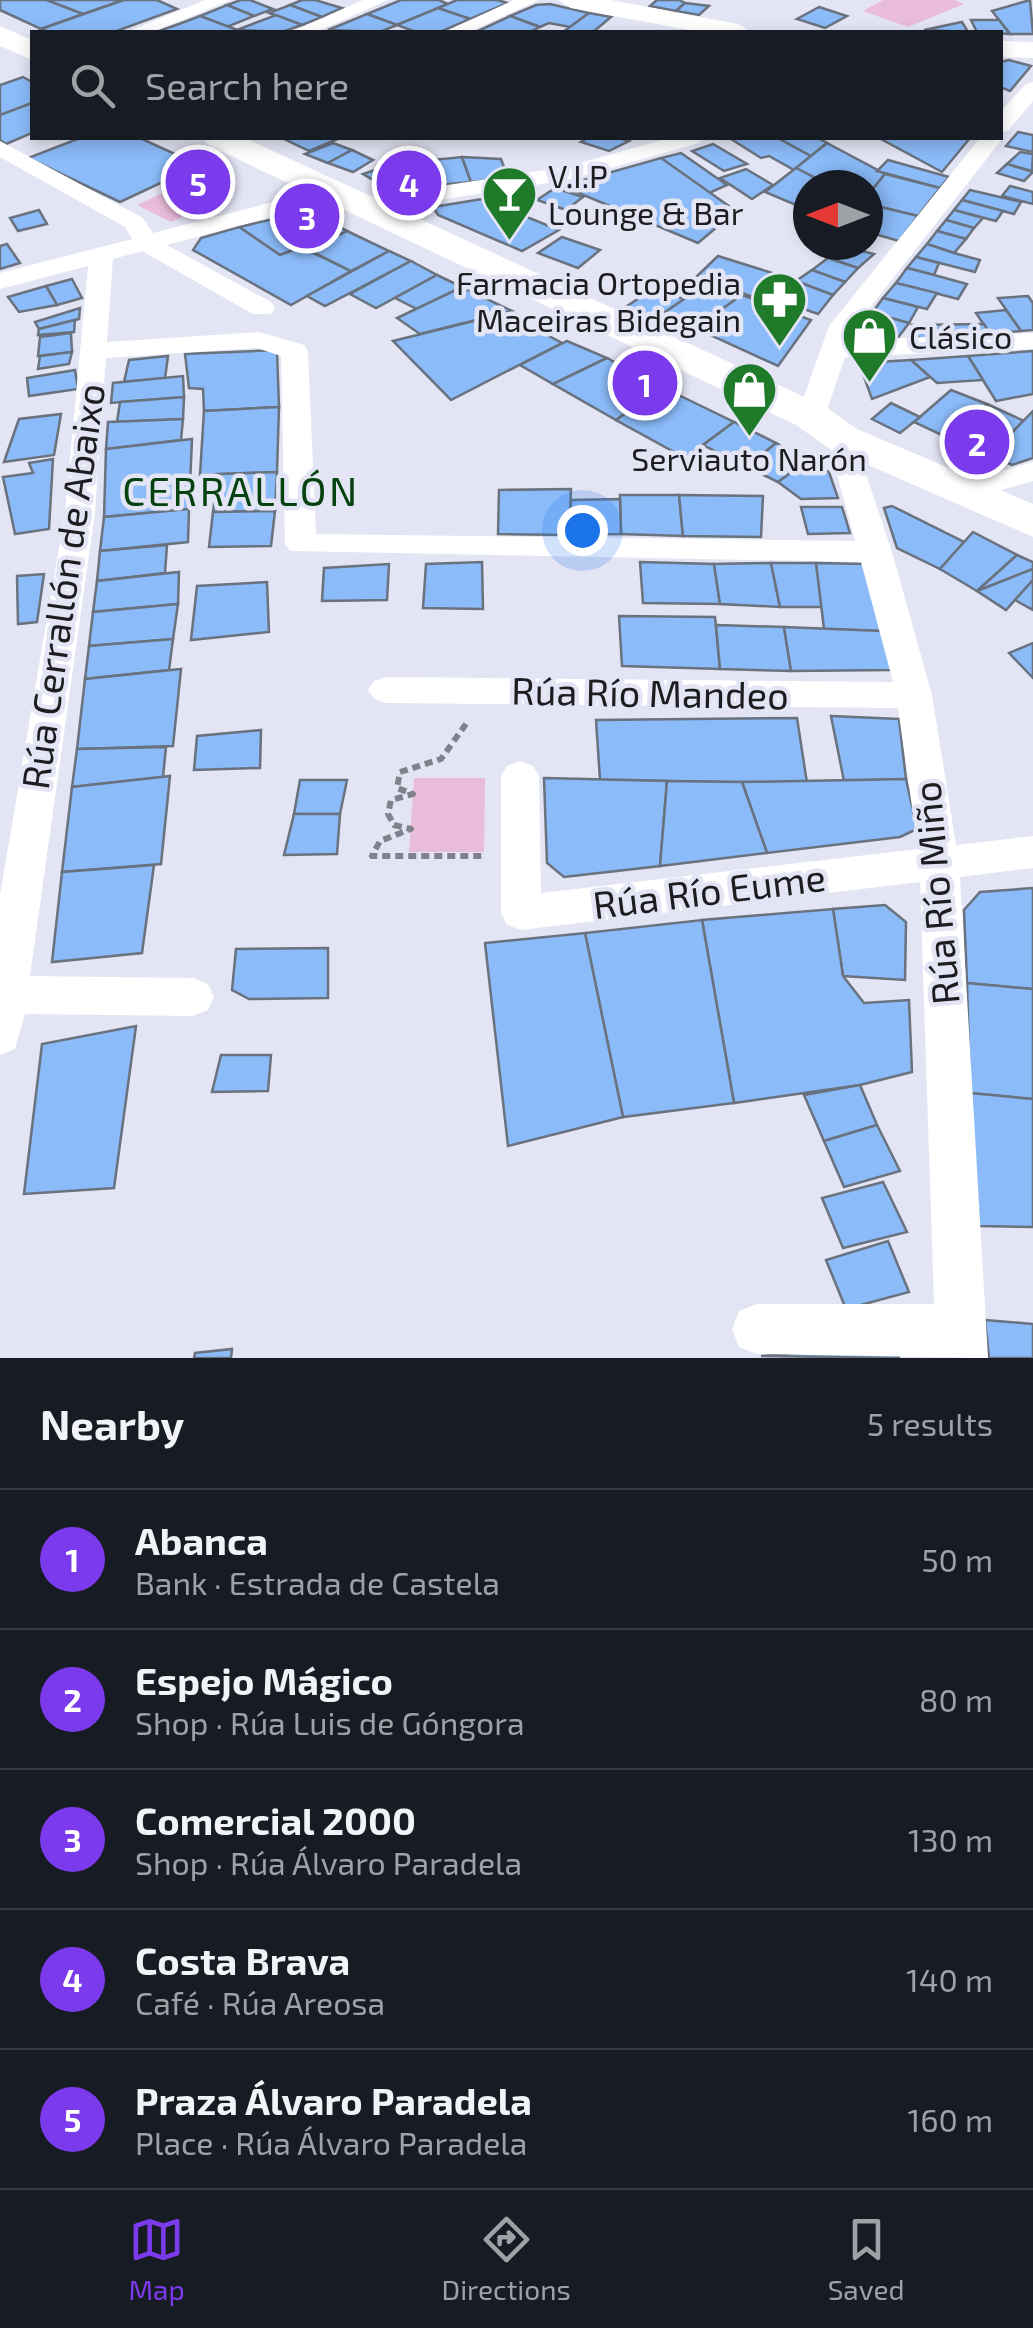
<!DOCTYPE html>
<meta charset="utf-8">
<style>
:root{--surface:#171b24;--page:#20242c;--text:#f1f3f6;--muted:#9ea1a6;--line:#363941;--accent:#7c3aed}
body{margin:0;font-family:"Exo 2",sans-serif;background:var(--page);color:var(--text)}
.compass{position:absolute;left:793px;top:170px;width:90px;height:90px;border-radius:50%;background:var(--surface);box-shadow:0 5px 15px #0003;rotate:270deg}
.you{position:absolute;left:582px;top:530px;width:35px;height:35px;margin:-25px;border:8px solid #fff;border-radius:50%;background:#1a73e8;box-shadow:0 0 0 15px #1a73e833}
.badge{display:grid;place-items:center;width:65px;height:65px;border-radius:50%;background:var(--accent);color:#fff;font-size:32px;font-weight:700}
.pin{position:absolute;translate:-50% -50%;border:5px solid #fff;box-shadow:0 2px 10px #0006}
.list{margin:0;padding:0;list-style:none}
h2{display:flex;justify-content:space-between;align-items:center;height:130px;margin:0;padding:0 40px;font-size:42px}
h2 small{font-size:32px;font-weight:400;color:var(--muted)}
.list li{display:grid;grid-template-columns:65px 1fr auto;gap:30px;align-items:center;box-sizing:border-box;height:140px;padding:0 40px;border-top:2px solid var(--line)}
.list b{display:block;font-size:38px;white-space:nowrap}
.list p{margin:0;font-size:32px;white-space:nowrap;color:var(--muted)}
.list em{font-size:32px;font-style:normal;color:var(--muted)}
.icon{flex:none;width:55px;height:55px;fill:none;stroke:currentColor;stroke-width:2;stroke-linecap:round;stroke-linejoin:round}
.map{position:relative;flex:none;width:1033px;height:1358px;overflow:hidden}
.search{position:absolute;background:var(--surface);box-shadow:0 5px 15px #0003;left:30px;right:30px;top:30px;height:110px;display:flex;align-items:center;gap:25px;box-sizing:border-box;padding:0 35px;border-radius:0px;color:var(--muted);font-size:38px}
.sheet{height:830px;background:var(--surface)}
nav{display:flex;justify-content:space-around;align-items:center;box-sizing:border-box;height:140px;border-top:2px solid var(--line);background:var(--surface);font-size:28px;color:var(--muted)}
nav a{display:grid;justify-items:center;gap:5px}
nav .on{color:var(--accent)}
.map>svg:first-child{display:block}
</style>
<div class="map">
<svg width="1033" height="1358" viewBox="0 0 1033 1358">
<rect width="100%" height="100%" fill="#e3e4f4"/>
<g fill="#eabcdc">
<path d="M883 0H955L964 4 908 27 863 11Z"/>
<path d="M199 176 233 192 171 222 137 205Z"/>
<path d="M414 778H485L484 852H409Z"/>
</g>
<g fill="#8bbbf9" stroke="#69727e" stroke-width="2.5">
<path d="M0 0H47L83 14 41 29 0 10Z"/>
<path d="M47 0H124L83 14Z"/>
<path d="M124 0H157L177 9 114 32H49L41 29Z"/>
<path d="M241 0H250L273 9 254 16 227 5Z"/>
<path d="M302 0H315L342 8 322 17 290 5Z"/>
<path d="M401 0H439L448 4 397 25 367 14Z"/>
<path d="M457 0H497L508 3 470 19 438 8Z"/>
<path d="M657 0H679L685 3 676 11 650 6Z"/>
<path d="M1030 0 1033 34H1010L992 11Z"/>
<path d="M685 3 709 6 699 15 676 11Z"/>
<path d="M550 4 589 13 570 27 549 23 540 27 510 16 536 5Z"/>
<path d="M227 5 254 16 227 27 200 16Z"/>
<path d="M290 5 322 17 302 25 269 13Z"/>
<path d="M819 7 847 16 825 28 797 19Z"/>
<path d="M438 8 470 19 440 32H416L397 25Z"/>
<path d="M589 13 611 17 593 32H563Z"/>
<path d="M367 14 397 25 380 32 328 30Z"/>
<path d="M276 15 302 25 282 32 237 30Z"/>
<path d="M200 16 243 32H156L179 24Z"/>
<path d="M510 16 540 27 532 31 538 32H476Z"/>
<path d="M971 20H999L1010 34 977 32Z"/>
<path d="M962 22 968 32 924 30Z"/>
<path d="M1009 60 1031 66 1010 91 1000 87V62Z"/>
<path d="M23 77 32 82V103L0 115V85Z"/>
<path d="M32 103V133L6 144 0 140V115Z"/>
<path d="M1018 132 1033 135V152L1006 146Z"/>
<path d="M80 138H140L199 165 120 202 28 158Z"/>
<path d="M289 138H340L309 151 284 139Z"/>
<path d="M588 138H619L629 141 609 151 581 142Z"/>
<path d="M778 138 811 156 794 170 769 156 761 158 731 139Z"/>
<path d="M778 138H818L827 143 811 156Z"/>
<path d="M884 138H970L942 172 881 139Z"/>
<path d="M333 143 352 150 328 163 305 154Z"/>
<path d="M827 143 885 174 868 195V185H829L796 168Z"/>
<path d="M713 144 747 164 724 171 692 151Z"/>
<path d="M352 150 373 160 353 172 328 163Z"/>
<path d="M1020 152 1033 154 1032 171 1007 164Z"/>
<path d="M681 153 727 185 707 194 661 158Z"/>
<path d="M462 157 471 182 438 185 392 164Z"/>
<path d="M462 157 501 159 508 178 471 182Z"/>
<path d="M661 158 736 211 698 243 562 186Z"/>
<path d="M888 160 949 177 940 188 877 171Z"/>
<path d="M392 164 438 185 385 187 363 174Z"/>
<path d="M1007 164 1033 172 1024 181 997 173Z"/>
<path d="M796 168 829 185H808V210L765 192Z"/>
<path d="M746 169 773 185 752 199 720 178Z"/>
<path d="M885 174 940 188 918 216 868 204V195Z"/>
<path d="M1010 186 1033 192V204L1002 196Z"/>
<path d="M555 188 583 197 566 210 537 200Z"/>
<path d="M970 190 1021 202 1014 214 962 200Z"/>
<path d="M482 199 559 230 522 251 438 215 433 207Z"/>
<path d="M962 200 1003 211 996 221 954 210Z"/>
<path d="M868 204 918 216 899 241 868 232Z"/>
<path d="M39 210 47 224 18 231 10 218Z"/>
<path d="M954 210 983 218 974 228 946 220Z"/>
<path d="M300 213H315L347 231 309 250 301 247 280 255 239 227Z"/>
<path d="M946 220 974 228 966 239 937 231Z"/>
<path d="M239 227 280 255 301 247 351 271 291 305 193 250 201 238Z"/>
<path d="M347 231 389 251 351 271 309 250Z"/>
<path d="M937 231 966 239 954 253 927 244Z"/>
<path d="M562 237 600 250 578 268 538 253Z"/>
<path d="M7 244 20 263 0 269V246Z"/>
<path d="M927 244 954 253 980 260 975 272 916 257Z"/>
<path d="M840 245 874 254 858 268 828 258Z"/>
<path d="M389 251 411 261 325 306 307 296Z"/>
<path d="M718 256 779 275 756 298 696 277Z"/>
<path d="M916 257 939 263 934 275 907 268Z"/>
<path d="M828 258 858 268 845 282 812 270Z"/>
<path d="M411 261 437 275 376 308 350 294Z"/>
<path d="M907 268 934 275 967 284 958 299 896 283Z"/>
<path d="M812 270 845 282 833 295 796 281Z"/>
<path d="M437 275 462 287 417 309 395 298Z"/>
<path d="M779 275 796 281 833 295 818 314 761 294Z"/>
<path d="M72 279 82 298 57 305 46 286Z"/>
<path d="M708 283 742 295 695 328 662 313Z"/>
<path d="M896 283 937 293 927 309 883 298Z"/>
<path d="M46 286 57 305 19 312 8 297Z"/>
<path d="M462 287 512 311 420 334 397 318Z"/>
<path d="M656 287 684 299 655 319 627 306Z"/>
<path d="M742 295 811 320 778 366 695 328Z"/>
<path d="M1028 296 1033 303V330L1021 331 998 298Z"/>
<path d="M883 298 918 307 909 323 872 313Z"/>
<path d="M80 308 79 319 39 329 35 322Z"/>
<path d="M1006 310 1021 331 990 334 976 313Z"/>
<path d="M506 313 562 343 451 400 393 341Z"/>
<path d="M872 313 909 323 897 339 860 328Z"/>
<path d="M75 320 74 332 38 335 39 329Z"/>
<path d="M984 324 990 334 920 340 912 325Z"/>
<path d="M71 333 72 352 38 356 40 337Z"/>
<path d="M567 341 607 358 553 384 520 365Z"/>
<path d="M277 350 279 407 204 411 203 389 189 388 185 354Z"/>
<path d="M1033 351V394L996 401 968 356Z"/>
<path d="M72 352 69 364 38 369 40 356Z"/>
<path d="M168 356 165 378 124 382 129 360Z"/>
<path d="M968 356 983 380 937 383 911 360Z"/>
<path d="M607 358 662 387 616 420 553 384Z"/>
<path d="M911 360 930 377 872 399 859 363Z"/>
<path d="M75 370 78 389 29 396 27 378Z"/>
<path d="M183 376 184 397 111 403 113 383Z"/>
<path d="M662 387 734 422 685 458 616 420Z"/>
<path d="M951 390 987 404 948 438 914 422Z"/>
<path d="M184 397 183 419 117 422 120 402Z"/>
<path d="M891 403 920 417 900 433 872 419Z"/>
<path d="M987 404 1024 421 990 455 948 438Z"/>
<path d="M279 407 277 472 200 475 204 411Z"/>
<path d="M1033 411V458L1012 465 990 455Z"/>
<path d="M61 414 54 455 4 462 19 419Z"/>
<path d="M183 419 181 440 106 449 108 422Z"/>
<path d="M734 422 776 443 747 467 703 445Z"/>
<path d="M192 439 189 509 104 517 106 449Z"/>
<path d="M776 443 809 460 778 482 747 467Z"/>
<path d="M53 459 49 529 15 534 3 477 33 473 29 463Z"/>
<path d="M809 460 829 472 838 498 801 499 778 482Z"/>
<path d="M277 472 275 511 213 512 218 474Z"/>
<path d="M571 489 569 535 498 534 499 490Z"/>
<path d="M620 495H679L683 536 621 534Z"/>
<path d="M679 495 763 496 761 537 683 536Z"/>
<path d="M620 499 621 534 569 535 571 500Z"/>
<path d="M892 506 964 542 940 569 897 548 884 508Z"/>
<path d="M801 507H842L850 533 808 534Z"/>
<path d="M189 509 188 542 100 551 104 517Z"/>
<path d="M275 511 271 546 209 547 213 512Z"/>
<path d="M973 532 1017 555 977 591 940 569Z"/>
<path d="M167 545 165 573 97 581 100 551Z"/>
<path d="M1017 555 1033 562V569L977 591Z"/>
<path d="M482 562 483 609 423 608 426 564Z"/>
<path d="M640 562 714 564 720 604 643 603Z"/>
<path d="M771 563 780 607 720 604 714 564Z"/>
<path d="M771 563H816L823 607H780Z"/>
<path d="M816 563 866 564 882 631 824 629Z"/>
<path d="M389 564 387 600 322 601 324 568Z"/>
<path d="M1033 569V580L1006 610 977 591Z"/>
<path d="M179 572 178 604 93 612 97 581Z"/>
<path d="M44 574 37 622 18 624 17 576Z"/>
<path d="M1033 580V610L1015 600Z"/>
<path d="M267 582 269 632 191 640 197 586Z"/>
<path d="M178 604 173 639 89 646 93 612Z"/>
<path d="M619 616 715 617 720 669 622 666Z"/>
<path d="M716 625 784 627 791 671 720 669Z"/>
<path d="M784 627 882 631 892 670 791 671Z"/>
<path d="M173 639 169 670 85 679 89 646Z"/>
<path d="M1033 643V678L1009 653Z"/>
<path d="M181 669 173 746 77 749 85 679Z"/>
<path d="M831 716 899 719 906 779 844 781Z"/>
<path d="M797 718 807 783 600 780 596 720Z"/>
<path d="M261 730 260 768 194 770 197 736Z"/>
<path d="M166 747 163 777 72 787 77 749Z"/>
<path d="M170 776 161 864 62 872 72 787Z"/>
<path d="M544 778 667 781 660 866 564 877 547 863Z"/>
<path d="M906 779 917 829 900 837 767 853 742 782Z"/>
<path d="M300 780H347L340 814H294Z"/>
<path d="M667 781 742 782 767 853 660 866Z"/>
<path d="M294 814H340L337 854 284 855Z"/>
<path d="M154 865 142 953 52 962 62 872Z"/>
<path d="M1033 888V989L967 983 964 910 980 892Z"/>
<path d="M885 905 906 922 905 980 843 976 833 909Z"/>
<path d="M833 909 843 976 864 1003 909 1000 912 1072 860 1085 734 1103 702 920Z"/>
<path d="M702 920 734 1103 623 1117 585 933Z"/>
<path d="M585 933 623 1117 508 1146 485 943Z"/>
<path d="M328 948V998L249 999 232 990 236 949Z"/>
<path d="M967 983 1033 989V1099L970 1093Z"/>
<path d="M136 1026 114 1188 24 1194 42 1044Z"/>
<path d="M221 1055H271L268 1091 212 1092Z"/>
<path d="M860 1085 877 1125 824 1141 804 1095Z"/>
<path d="M970 1093 1033 1099V1227L979 1226Z"/>
<path d="M877 1125 900 1171 844 1187 824 1141Z"/>
<path d="M883 1182 907 1232 843 1248 822 1198Z"/>
<path d="M888 1241 909 1292 846 1309 826 1260Z"/>
<path d="M985 1320 1033 1324V1358H989Z"/>
<path d="M887 1346 899 1358 761 1356Z"/>
<path d="M232 1349 231 1358H194L195 1353Z"/>
</g>
<g fill="none" stroke-linecap="round" stroke-linejoin="round">
<path stroke="#80818b" stroke-width="6" stroke-dasharray="8 5" stroke-linecap="butt" d="M466 724 441 759 400 772 397 788 413 794 391 800 388 814 394 825 411 829 380 841 372 856H484"/>
<g fill="#fff" fill-rule="evenodd">
<path d="M205 0H231L153 32H127Z"/>
<path d="M363 0H388L316 32H291Z"/>
<path d="M514 0H539L469 32H444Z"/>
<path d="M1033 82V101L1008 131 1000 132V112L1026 84Z"/>
<path d="M1000 136 1002 138 999 143 855 327 850 340 1033 333V349L845 357 825 416 821 422H801L797 416 829 326 980 138Z"/>
<path d="M669 138H702L699 143 568 180 362 212 350 205 362 198 566 167Z"/>
<path d="M0 141 143 218 153 233 335 186 343 188 347 193 343 198 167 245 271 302 275 308 271 314H253L142 251 113 259 107 342 259 332 304 345 308 351 316 534 855 541 827 438 832 432H852L892 552 932 695 956 845 1033 836V868L960 877 988 1358 757 1354 739 1347 732 1329 739 1311 757 1304H934L920 882 521 930 507 925 501 913V776L507 766 520 761 533 766 539 776 541 893 918 849 898 708 386 703 374 699 368 690 374 681 386 677 893 682 861 562 290 551 285 544 281 356 257 348 106 358 95 512 30 976 193 978 208 984 214 997 208 1010 193 1016 25 1014 15 1049 0 1055V895L65 512 88 266 0 289V273L132 239 125 227 0 157Z"/>
<path d="M1033 462V481L964 501 953 498 949 491 953 484Z"/>
</g>
<g fill="#fff" fill-rule="evenodd">
<path d="M558 0H611L738 24 751 32H700L571 8Z"/>
<path d="M1000 41 1033 42V58L1000 57Z"/>
</g>
<g fill="#fff" fill-rule="evenodd">
<path d="M0 26 32 40V60L0 46Z"/>
<path d="M204 138H245L826 407 857 429 1033 504V537L827 447 796 425 208 145Z"/>
</g>
</g>
<defs>
<symbol id="bar-pin" viewBox="-11 -11 22 30"><path d="M0 17L-7.5 6A9.5 9.5 0 1 1 7.5 6Z" fill="#1f7a29" stroke="#e3e4f4"/><path d="M-6-5H6L.8 .8V4.5H3.5V6h-7V4.5H-.8V.8Z" fill="#fff"/></symbol>
<symbol id="pharmacy-pin" viewBox="-11 -11 22 30"><path d="M0 17L-7.5 6A9.5 9.5 0 1 1 7.5 6Z" fill="#1f7a29" stroke="#e3e4f4"/><path d="M-2-6h4v4h4v4h-4v4h-4v-4h-4v-4h4Z" fill="#fff"/></symbol>
<symbol id="shop-pin" viewBox="-11 -11 22 30"><path d="M0 17L-7.5 6A9.5 9.5 0 1 1 7.5 6Z" fill="#1f7a29" stroke="#e3e4f4"/><path d="M-5-2.5h2.3a2.7 3.5 0 0 1 5.4 0H5L5.5 6h-11ZM-1.5-2.5h3a1.5 2.3 0 0 0-3 0Z" fill="#fff"/></symbol>
</defs>
<g fill-rule="evenodd">
<use href="#bar-pin" x="478" y="162" width="63" height="86"/>
<use href="#pharmacy-pin" x="748" y="268" width="63" height="86"/>
<use href="#shop-pin" x="838" y="304" width="63" height="86"/>
<use href="#shop-pin" x="718" y="358" width="63" height="86"/>
</g>
<g text-anchor="middle" dominant-baseline="central" stroke-width="9" stroke-linejoin="round" paint-order="stroke">
<g font-size="32" fill="#1c1c21" stroke="#e3e4f4" text-anchor="start">
<text x="548" y="175">V.I.P<tspan x="548" dy="37">Lounge &amp; Bar</tspan></text>
<text x="741" y="282" text-anchor="end">Farmacia Ortopedia<tspan x="741" dy="37">Maceiras Bidegain</tspan></text>
<text x="909" y="336">Clásico</text>
<text x="749" y="458" text-anchor="middle">Serviauto Narón</text>
</g>
<g font-size="38" fill="#1c1c21" stroke="#e3e4f4">
<text transform="translate(62 586) rotate(-82)">Rúa Cerrallón de Abaixo</text>
<text transform="translate(650 692) rotate(1)">Rúa Río Mandeo</text>
<text transform="translate(709 890) rotate(-7)">Rúa Río Eume</text>
<text transform="translate(935 893) rotate(-95)">Rúa Río Miño</text>
</g>
<g font-size="40" letter-spacing="2.5" fill="#06420f" stroke="#e3e4f4">
<text x="241" y="490">CERRALLÓN</text>
</g>
</g>
</svg>
<svg class="compass" viewBox="-18 -18 36 36"><path d="M0-13l5 13h-10z" fill="#e53935"/><path d="M0 13l5-13h-10z" fill="#9ea1a6"/></svg>
<div class="you"></div>
<div class="pin badge" style="left:645px;top:383px">1</div>
<div class="pin badge" style="left:977px;top:442px">2</div>
<div class="pin badge" style="left:307px;top:216px">3</div>
<div class="pin badge" style="left:409px;top:183px">4</div>
<div class="pin badge" style="left:198px;top:182px">5</div>
<div class="search"><svg class="icon" aria-label="search" viewBox="0 0 24 24"><circle cx="10" cy="10" r="6"/><path d="M15 15l6 6"/></svg>Search here</div>
</div>
<section class="sheet">
<h2>Nearby<small>5 results</small></h2>
<ul class="list">
<li><span class="badge">1</span><div><b>Abanca</b><p>Bank · Estrada de Castela</p></div><em>50 m</em></li>
<li><span class="badge">2</span><div><b>Espejo Mágico</b><p>Shop · Rúa Luis de Góngora</p></div><em>80 m</em></li>
<li><span class="badge">3</span><div><b>Comercial 2000</b><p>Shop · Rúa Álvaro Paradela</p></div><em>130 m</em></li>
<li><span class="badge">4</span><div><b>Costa Brava</b><p>Café · Rúa Areosa</p></div><em>140 m</em></li>
<li><span class="badge">5</span><div><b>Praza Álvaro Paradela</b><p>Place · Rúa Álvaro Paradela</p></div><em>160 m</em></li>
</ul>
</section>
<nav>
<a class="on"><svg class="icon" aria-label="map" viewBox="0 0 24 24"><path d="M3 6l6-2 6 2 6-2v14l-6 2-6-2-6 2zM9 4v14M15 6v14"/></svg>Map</a>
<a><svg class="icon" aria-label="directions" viewBox="0 0 24 24"><path d="M12 3l9 9-9 9-9-9zM9 14v-3h6M13 9l2 2-2 2"/></svg>Directions</a>
<a><svg class="icon" aria-label="saved" viewBox="0 0 24 24"><path d="M7 4h10v16l-5-4-5 4z"/></svg>Saved</a>
</nav>
